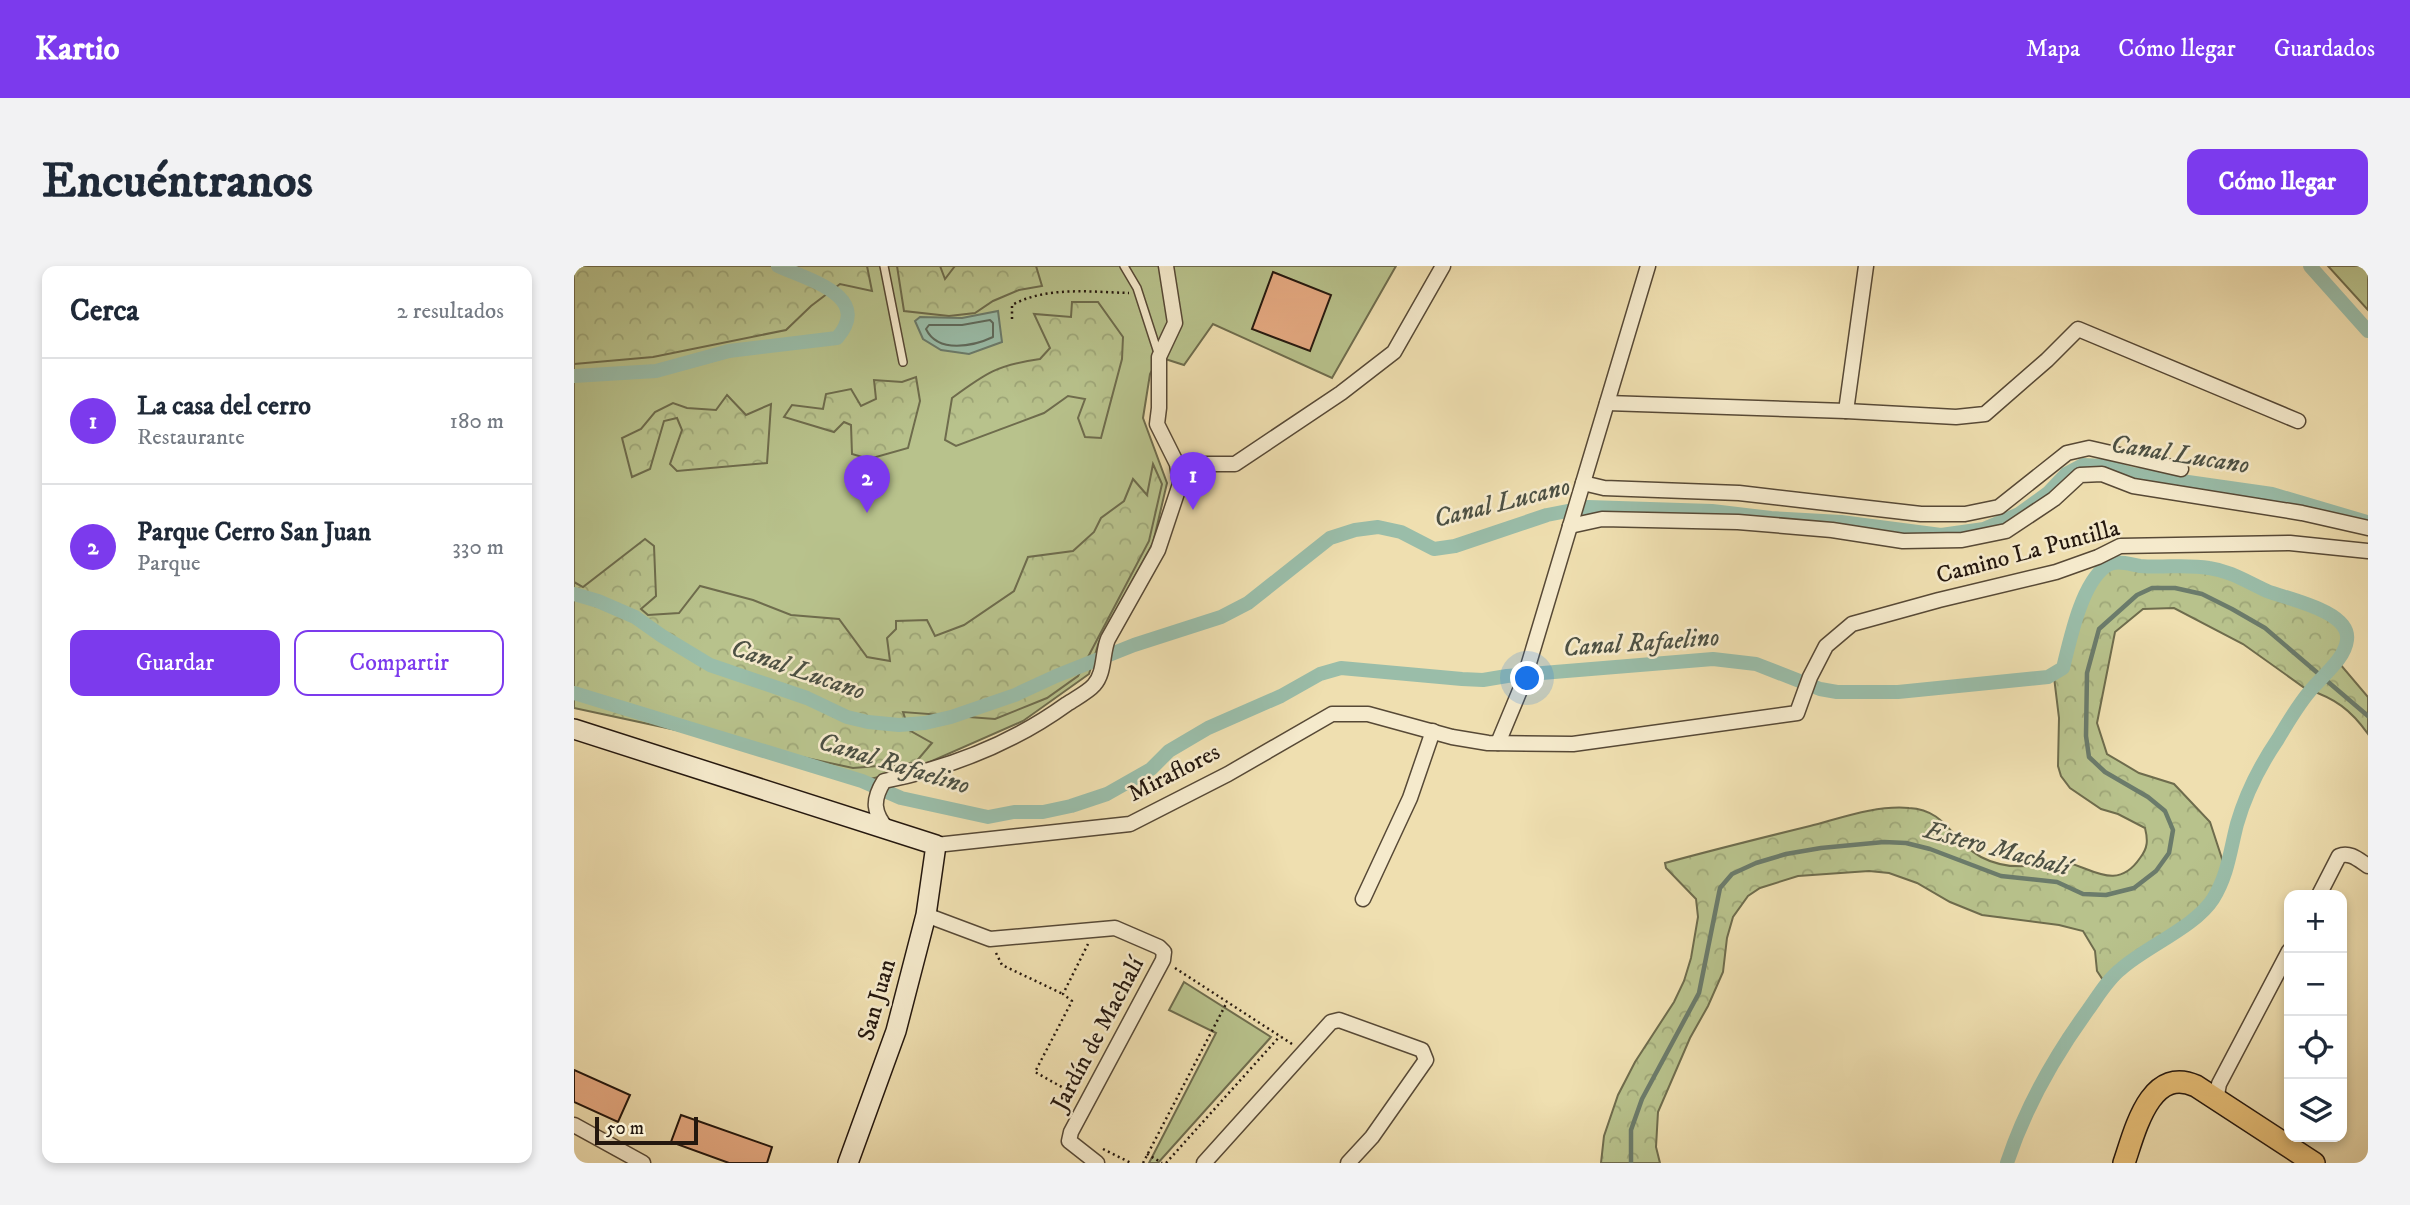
<!DOCTYPE html>
<html lang="es">
<meta charset="utf-8">
<style>
:root{--surface:#fff;--page:#f2f2f3;--text:#1f2937;--muted:#747a83;--line:#e0e1e3;--accent:#7c3aed}
body{margin:0;font-family:"IM FELL DW Pica",serif;background:var(--page);color:var(--text)}
.controls{position:absolute;right:21px;bottom:21px;display:grid;overflow:hidden;border-radius:14px;box-shadow:0 4px 10px #0003}
.controls button{width:63px;height:63px;display:grid;place-items:center;padding:0;border:0;border-bottom:2px solid var(--line);background:var(--surface);color:var(--text);font:35px sans-serif}
.scale{position:absolute;left:21px;bottom:18px;width:103px;box-sizing:border-box;padding-left:7px;border:4px solid #24170e;border-top:0;font-size:19px;line-height:24px;white-space:nowrap;color:#24170e;-webkit-text-stroke:5px #f5eacc;paint-order:stroke}
.you{position:absolute;left:954px;top:413px;width:24px;height:24px;margin:-18px;border:5px solid #fff;border-radius:50%;background:#1a73e8;box-shadow:0 0 0 10px #1a73e833}
.badge{display:grid;place-items:center;width:46px;height:46px;border-radius:50%;background:var(--accent);color:#fff;font-size:23px;font-weight:700}
.pin{position:absolute;translate:-50% -58px;filter:drop-shadow(0 2px 4px #0008)}
.pin::after{content:'';position:absolute;top:37px;width:24px;height:21px;background:inherit;clip-path:polygon(0 0,100% 0,50% 100%)}
.list{margin:0;padding:0;list-style:none}
h2{display:flex;justify-content:space-between;align-items:center;height:91px;margin:0;padding:0 28px;font-size:30px}
h2 small{font-size:23px;font-weight:400;color:var(--muted)}
.list li{display:grid;grid-template-columns:46px 1fr auto;gap:21px;align-items:center;box-sizing:border-box;height:126px;padding:0 28px;border-top:2px solid var(--line)}
.list b{display:block;font-size:26px;white-space:nowrap}
.list p{margin:0;font-size:23px;white-space:nowrap;color:var(--muted)}
.list em{font-size:23px;font-style:normal;color:var(--muted)}
.actions{display:flex;gap:14px;padding:21px 28px}
.actions a{flex:1;padding:16px 0;border:2px solid var(--accent);border-radius:14px;text-align:center;font-size:24px;color:var(--accent)}
.actions .main{background:var(--accent);color:#fff}
.icon{flex:none;width:38px;height:38px;fill:none;stroke:currentColor;stroke-width:2;stroke-linecap:round;stroke-linejoin:round}
.map{position:relative;flex:none;width:1794px;height:897px;overflow:hidden;border-radius:14px}
header{display:flex;align-items:center;gap:42px;box-sizing:border-box;height:98px;padding:0 35px;background:var(--accent);color:#fff}
header strong{font-size:33px}
nav{display:flex;gap:38px;margin-inline-start:auto;font-size:24px}
.intro{display:flex;align-items:center;justify-content:space-between;box-sizing:border-box;height:168px;padding:0 42px}
h1{margin:0;font-size:49px}
.button{padding:18px 32px;border-radius:14px;background:var(--accent);color:#fff;font-size:24px;font-weight:700}
main{display:flex;gap:42px;padding:0 42px}
aside{flex:1;background:var(--surface);border-radius:14px;box-shadow:0 4px 10px #0003}
.map>svg:first-child{display:block}
</style>
<header>
<strong>Kartio</strong>
<nav><a>Mapa</a><a>Cómo llegar</a><a>Guardados</a></nav>
</header>
<div class="intro"><h1>Encuéntranos</h1><a class="button">Cómo llegar</a></div>
<main>
<aside>
<h2>Cerca<small>2 resultados</small></h2>
<ul class="list">
<li><span class="badge">1</span><div><b>La casa del cerro</b><p>Restaurante</p></div><em>180 m</em></li>
<li><span class="badge">2</span><div><b>Parque Cerro San Juan</b><p>Parque</p></div><em>330 m</em></li>
</ul>
<div class="actions"><a class="main">Guardar</a><a>Compartir</a></div>
</aside>
<div class="map">
<svg width="1794" height="897" viewBox="0 0 1794 897">
<defs>
<pattern id="forest-crowns" width="20" height="18" patternUnits="userSpaceOnUse" patternTransform="scale(1.75)"><rect width="20" height="18" fill="#b8c28c"/><path d="M2 6a3 3 0 1 1 6 0M12 15a3 3 0 1 1 6 0" fill="none" stroke="#9ea678"/></pattern>
</defs>
<rect width="100%" height="100%" fill="#efdfb0"/>
<filter id="stains"><feTurbulence type="fractalNoise" baseFrequency=".00286" numOctaves="4"/><feColorMatrix values="0 0 0 0 .2 0 0 0 0 .09 0 0 0 0 .02 0 0 0 .5 -.17"/></filter>
<radialGradient id="worn" r=".72"><stop offset=".6" stop-color="#630" stop-opacity="0"/><stop offset="1" stop-color="#630" stop-opacity=".3"/></radialGradient>
<g fill="#b8c28c" stroke="#6e6c4d" stroke-width="2">
<path d="M0 0H822L758 112 639 58 610 99 585 91 576 108 569 152 593 217 579 277 525 376 515 408 449 455 342 502 288 515 0 427Z"/>
<path d="M1754 0H1794V44Z"/>
<path d="M610 716 697 771 584 897H575L642 767 595 744Z"/>
</g>
<g fill="url(#forest-crowns)" stroke="#6e6c4d" stroke-width="2">
<path d="M0 0H293L298 25 266 18 237 40 212 64 79 91 0 98Z"/>
<path d="M323 0H366L371 13 381 0H462L468 20 445 24 419 35 401 47 375 50 330 45Z"/>
<path d="M498 36H524L549 71 548 93 527 172 511 171 504 152 511 133 494 130 470 147 382 180 371 174 378 132C412 107 423 99 466 93L476 82 460 48 497 51Z"/>
<path d="M342 111 346 135 334 182 295 193 278 188 277 159 270 156 260 166 210 151 218 139 249 143 252 128 277 123 287 140 302 133 300 114 328 116Z"/>
<path d="M153 129 172 149 197 138 193 197 103 205 96 198 108 164 103 152 90 155 76 203 58 211 48 172 67 163 81 146 99 137 113 142 142 144Z"/>
<path d="M579 198 588 218 575 275 504 410 473 432 421 453 329 446 335 464 358 477 341 497 279 502 0 442V316L9 321 71 273 80 280 82 330 67 343 74 349 105 347 126 320 179 334 217 349 265 353 293 391 316 395 313 372 322 363V355L353 354 361 370 390 359 440 325 454 291 499 285 520 266 527 252 550 235 559 213 573 229Z"/>
<path d="M1543 299 1580 303 1614 301 1656 309 1693 328 1726 338 1766 360C1771 374 1768 380 1760 391L1794 431V468C1777 444 1761 432 1732 423L1669 378 1600 342 1569 343 1541 366 1523 457 1533 488 1565 507 1600 518 1636 556 1651 602 1634 635 1612 657 1578 677 1545 700 1531 717 1523 705 1521 685 1509 665 1485 659 1408 649 1376 636 1343 617 1315 607 1295 605 1224 610 1186 622 1174 630 1159 651 1153 672 1149 706 1134 740 1116 772 1084 846 1082 881 1086 897H1027L1030 870 1044 829 1061 796 1100 736 1110 715 1117 692 1124 651 1122 633 1092 602 1091 597C1139 584 1187 572 1236 560 1267 552 1302 539 1335 542 1373 544 1377 575 1407 591 1424 600 1444 602 1464 599 1471 598 1477 595 1485 595 1513 597 1541 629 1566 592 1574 582 1574 574 1571 562L1544 548 1527 543 1496 522 1487 510 1484 500 1485 452 1480 411 1488 406C1500 373 1509 312 1543 299Z"/>
</g>
<path fill="#9abda9" stroke="#6b7b6b" stroke-width="2" d="M424 45 428 76 395 88 367 84 349 73 341 55 346 51 388 52Z"/>
<g fill="none" stroke-linecap="round" stroke-linejoin="round">
<path stroke="#5f6a5c" stroke-width="2" d="M416 54 419 57V71C400 80 364 88 352 63L355 59H388Z"/>
<path stroke="#6b7b6b" stroke-width="4.5" d="M1057 897V864L1068 833 1125 727 1146 622 1158 608 1182 597 1212 588 1247 582 1310 576 1332 577 1356 583 1427 610 1483 616 1509 628 1532 629 1560 622 1582 605 1595 587 1599 564 1591 545 1574 531 1531 506 1515 491 1512 470 1513 407 1525 363 1563 329 1578 322H1601L1628 328 1658 343 1691 362 1794 450"/>
<g stroke="#9abda9" stroke-width="14">
<path d="M1736 0 1794 65"/>
<path d="M0 110 82 105 155 85 263 72C300 30 232 13 204 0"/>
<path d="M0 328 24 335 61 351 88 370 136 399 233 432 273 451 294 456 325 459 351 457 377 451 441 429 482 410 560 379 647 351 674 337 756 272 781 264 804 261 827 266 860 283 881 280 973 249 1014 241 1138 245 1197 252 1267 256 1367 269 1410 263 1445 248 1474 227 1492 208 1509 199 1530 200 1558 208 1698 228 1793 256"/>
<path d="M0 427 288 515 327 532 414 551 440 546H469L497 540 533 528 577 503 595 485 634 462 707 430 746 408 767 402 888 413 909 414 933 410 1139 393 1182 398 1246 423 1263 426H1324L1474 411 1489 402C1496 374 1507 319 1531 301 1541 293 1554 298 1566 300 1589 302 1612 298 1635 302 1657 305 1673 316 1693 325 1713 333 1777 345 1773 374 1771 393 1748 410 1736 425 1724 439 1714 456 1704 473 1687 498 1671 530 1663 558 1656 585 1654 609 1639 633 1621 661 1573 680 1547 703 1534 713 1524 730 1514 744 1480 791 1451 842 1433 897"/>
</g>
</g>
<g fill="#e6aa82" stroke="#24170e" stroke-width="2">
<path d="M699 6 757 29 736 85 678 63Z"/>
<path d="M0 804 56 829 44 856 0 836Z"/>
<path d="M107 849 198 881 193 897H155L97 876Z"/>
</g>
<g fill="none" stroke-linecap="round" stroke-linejoin="round">
<defs>
<g id="lane">
<path d="M310 0 329 96"/>
<path d="M550 0 563 22 585 90"/>
</g>
<g id="street">
<path d="M1033 137 1272 145 1382 151 1411 148 1473 94 1504 63 1724 155"/>
<path d="M1272 145 1292 0"/>
<path d="M1009 217 1030 222 1165 227 1347 248H1391L1425 241 1493 187 1515 182 1607 203"/>
<path d="M606 218 632 198H661L767 127 820 86 869 0"/>
<path d="M996 260 1028 253 1164 256 1258 264 1329 275 1388 274 1432 265 1480 233 1506 209 1528 208 1559 220 1728 247 1794 262"/>
<path d="M924 477 949 417 1074 0"/>
<path d="M314 564C299 547 298 534 310 515 375 502 439 477 493 438 502 432 514 426 520 419 531 407 528 387 534 373L584 284 606 218 603 198 583 158 585 142V91L601 57 592 0"/>
<path d="M362 579 556 558 654 508 758 448H794L878 471 914 477 999 478 1223 447 1236 411 1252 380 1278 358 1365 334 1482 306 1524 291 1546 280 1716 277 1794 285"/>
<path d="M1745 629 1765 590C1776 585 1786 595 1794 600"/>
<path d="M789 633 836 532 859 465"/>
<path d="M352 649 416 673 541 662 585 681 590 686 589 694 497 866 495 875 523 897"/>
<path d="M1642 834 1645 818 1715 685"/>
<path d="M0 859 69 897"/>
<path d="M630 897 757 756 765 754 848 784 852 794 798 871 774 897"/>
</g>
<path id="secondary" d="M0 463 362 579 352 649 322 765 274 897"/>
<path id="primary" d="M1550 897C1561 865 1576 799 1622 820L1740 897"/>
</defs>
<use href="#lane" stroke="#574936" stroke-width="10"/>
<use href="#street" stroke="#574936" stroke-width="17"/>
<use href="#secondary" stroke="#24170e" stroke-width="22"/>
<use href="#primary" stroke="#24170e" stroke-width="24"/>
<g stroke="#24170e" stroke-width="2.5" stroke-dasharray="2 3.5" stroke-linecap="butt">
<path d="M438 53V39C473 20 517 26 555 27"/>
<path d="M422 687 428 699 489 728"/>
<path d="M601 702 718 778"/>
<path d="M502 829 461 806 498 735 489 728 514 678"/>
<path d="M529 883 557 897"/>
<path d="M573 888 588 897"/>
<path d="M569 897 653 736"/>
<path d="M592 897 706 770"/>
</g>
<use href="#lane" stroke="#f5eacc" stroke-width="7"/>
<use href="#street" stroke="#f5eacc" stroke-width="14"/>
<use href="#secondary" stroke="#f5eacc" stroke-width="19"/>
<use href="#primary" stroke="#e8c078" stroke-width="21"/>
</g>
<g text-anchor="middle" dominant-baseline="central" stroke-width="5" stroke-linejoin="round" paint-order="stroke">
<g font-size="24" fill="#24170e" stroke="#f5eacc">
<text transform="translate(1454 286) rotate(-15)">Camino La Puntilla</text>
<text transform="translate(600 507) rotate(-27)">Miraflores</text>
<text transform="translate(303 734) rotate(-74)">San Juan</text>
<text transform="translate(524 768) rotate(-62)">Jardín de Machalí</text>
</g>
<g font-size="26" font-style="italic" fill="#4d5144" stroke="#f5eacc">
<text transform="translate(1606 189) rotate(9)">Canal Lucano</text>
<text transform="translate(928 237) rotate(-14)">Canal Lucano</text>
<text transform="translate(1067 377) rotate(-4)">Canal Rafaelino</text>
<text transform="translate(224 404) rotate(19)">Canal Lucano</text>
<text transform="translate(320 498) rotate(17)">Canal Rafaelino</text>
<text transform="translate(1423 583) rotate(15)">Estero Machalí</text>
</g>
</g>
<rect width="100%" height="100%" filter="url(#stains)"/>
<rect width="100%" height="100%" fill="url(#worn)"/>
</svg>
<div class="controls">
<button>+</button>
<button>−</button>
<button><svg class="icon" aria-label="locate" viewBox="0 0 24 24"><circle cx="12" cy="12" r="6"/><path d="M12 2v4M12 18v4M2 12h4M18 12h4"/></svg></button>
<button><svg class="icon" aria-label="layers" viewBox="0 0 24 24"><path d="M12 4l9 5-9 5-9-5zM3 14l9 5 9-5"/></svg></button>
</div>
<div class="scale">50 m</div>
<div class="you"></div>
<div class="pin badge" style="left:619px;top:244px">1</div>
<div class="pin badge" style="left:293px;top:247px">2</div>
</div>
</main>
